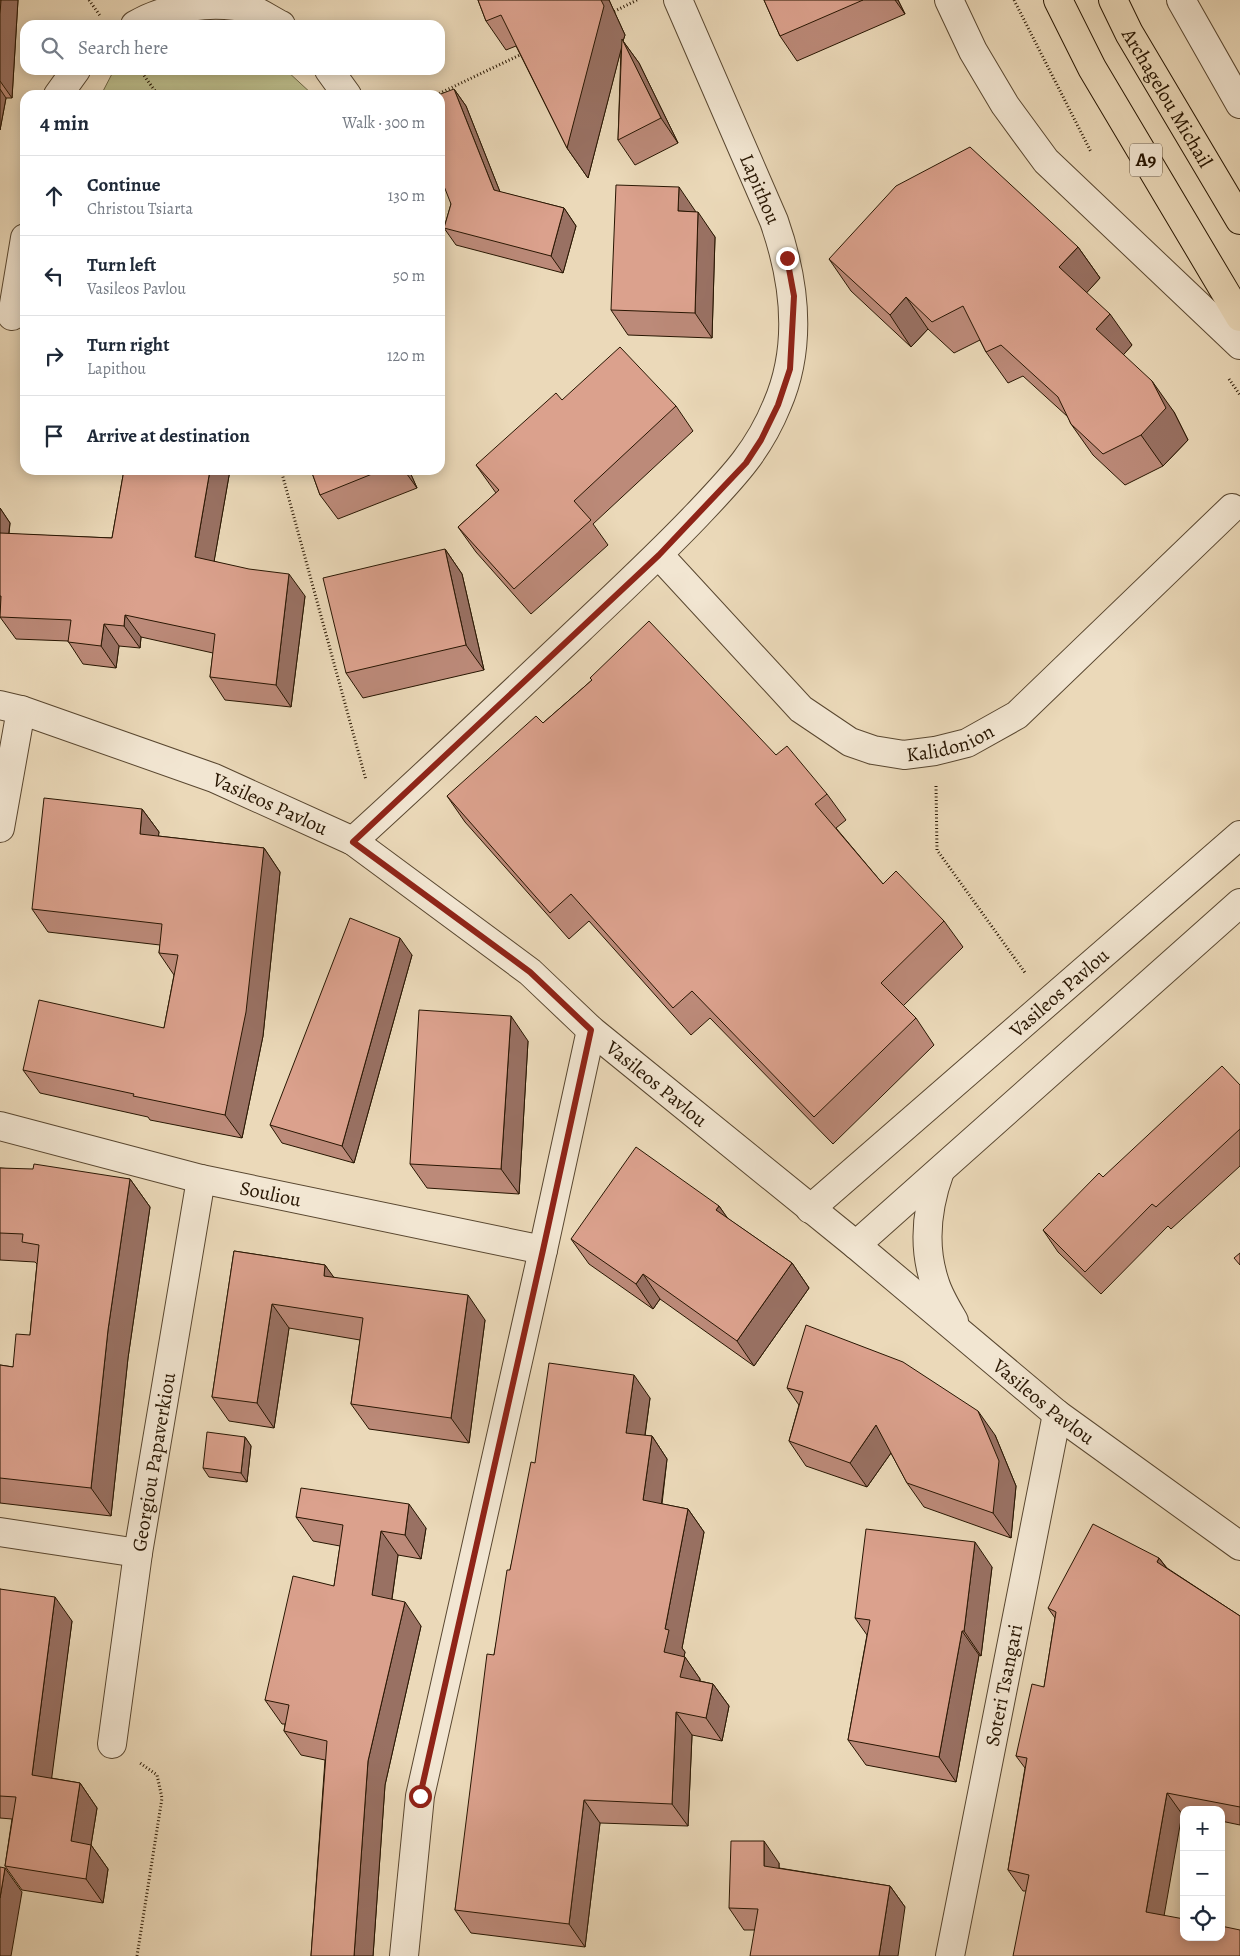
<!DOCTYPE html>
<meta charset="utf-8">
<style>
:root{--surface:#fff;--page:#f2f2f3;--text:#1f2937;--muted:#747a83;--line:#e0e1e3}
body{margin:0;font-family:Alegreya,serif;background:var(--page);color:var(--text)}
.controls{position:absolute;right:15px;bottom:15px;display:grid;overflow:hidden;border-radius:10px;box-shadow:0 2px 12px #0003}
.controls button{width:45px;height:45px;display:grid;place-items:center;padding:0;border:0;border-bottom:1px solid var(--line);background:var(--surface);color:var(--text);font:25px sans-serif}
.stop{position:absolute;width:15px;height:15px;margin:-11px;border:4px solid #8f2418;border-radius:50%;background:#fff}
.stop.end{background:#8f2418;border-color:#fff;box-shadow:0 1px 5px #0008}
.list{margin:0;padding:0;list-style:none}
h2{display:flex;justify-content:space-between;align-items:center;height:65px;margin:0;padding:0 20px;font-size:21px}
h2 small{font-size:16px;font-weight:400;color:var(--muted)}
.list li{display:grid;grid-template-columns:32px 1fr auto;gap:15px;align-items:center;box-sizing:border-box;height:80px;padding:0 20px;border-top:1px solid var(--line)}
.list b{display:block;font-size:19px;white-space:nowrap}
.list p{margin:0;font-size:16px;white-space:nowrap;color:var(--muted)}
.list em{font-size:16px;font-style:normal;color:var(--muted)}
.icon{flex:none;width:28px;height:28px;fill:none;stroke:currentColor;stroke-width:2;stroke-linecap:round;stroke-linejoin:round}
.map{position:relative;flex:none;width:1240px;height:1956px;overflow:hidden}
.search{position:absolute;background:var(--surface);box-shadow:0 2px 12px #0003;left:20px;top:20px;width:425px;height:55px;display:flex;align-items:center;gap:12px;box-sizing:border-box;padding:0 18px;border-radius:15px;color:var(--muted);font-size:19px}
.panel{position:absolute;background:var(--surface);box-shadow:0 2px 12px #0003;left:20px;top:90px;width:425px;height:385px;border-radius:15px}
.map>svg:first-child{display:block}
</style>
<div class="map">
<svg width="1240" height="1956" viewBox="0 0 1240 1956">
<rect width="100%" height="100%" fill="#ebd9b9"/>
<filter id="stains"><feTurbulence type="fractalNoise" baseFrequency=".004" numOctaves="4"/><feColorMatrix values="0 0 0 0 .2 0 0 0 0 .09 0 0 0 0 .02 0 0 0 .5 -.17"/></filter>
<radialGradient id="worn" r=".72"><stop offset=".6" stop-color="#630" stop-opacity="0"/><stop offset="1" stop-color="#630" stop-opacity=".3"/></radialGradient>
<path fill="#bebd8a" stroke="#736a46" d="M114 70H286L313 95H101Z"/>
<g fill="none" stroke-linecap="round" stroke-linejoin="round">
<defs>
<g id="minor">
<path d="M949 0 973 51 1005 105 1046 161 1240 345"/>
<path d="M1181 0 1240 104"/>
<path d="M135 25C167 6 215 0 251 9 261 13 271 20 281 25"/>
<path d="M329 70 347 95"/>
<path d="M58 95 76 70"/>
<path d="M12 316 25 238"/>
<path id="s1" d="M659 555 801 709 850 742 873 750 904 755 935 751 967 743 1017 715 1232 508"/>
<path id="s2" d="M0 705 21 710 214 778 353 841 530 972 591 1030 856 1245 1057 1414 1240 1546"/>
<path d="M0 828 21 710"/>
<path d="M353 841C429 772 504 701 579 630 619 592 659 555 697 515 731 479 758 452 777 405 803 345 795 281 774 221L678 0"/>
<path id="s3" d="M0 1126 201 1179 543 1250"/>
<path d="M940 1171C927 1207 922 1245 935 1283 939 1296 947 1309 954 1321"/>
<path id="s4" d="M810 1209 1240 835"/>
<path d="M856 1245 1240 903"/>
<path d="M0 1532 138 1553"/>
<path id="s5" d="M112 1744 138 1553 201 1179"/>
<path d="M404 1956 420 1796 543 1250 591 1030"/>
<path id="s6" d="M950 1956 1057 1414"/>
</g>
<g id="major">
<path d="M1058 0 1092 68 1240 317"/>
<path id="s7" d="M1113 0 1129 33 1240 220"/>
</g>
</defs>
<use href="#minor" stroke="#594730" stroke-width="30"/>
<use href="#major" stroke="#281602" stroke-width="30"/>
<g stroke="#281602" stroke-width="3" stroke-dasharray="1 2.5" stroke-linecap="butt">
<path d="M89 0 101 17"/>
<path d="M1014 0 1091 152"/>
<path d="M611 13 637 0"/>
<path d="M140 70 158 95"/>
<path d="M436 95 524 53"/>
<path d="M1229 379 1240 395"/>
<path d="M281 470 366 780"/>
<path d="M936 786 937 850 1026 974"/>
<path d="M137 1956 162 1798 157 1775 140 1763"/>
</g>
<use href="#minor" stroke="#f2e6d2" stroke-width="28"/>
<use href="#major" stroke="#ebd9b9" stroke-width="28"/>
</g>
<g fill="#bc8a79" stroke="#281602">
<path d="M0 0H18L12 98H6L0 130Z"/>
<path d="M478 0H609L625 35 623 41 639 63 678 143 635 165 618 140 621 49 588 178 567 148 516 46 506 50 486 21Z"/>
<path d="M764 0H898L905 14 797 61 780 36Z"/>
<path d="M454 89 466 106 500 192 564 208 576 226 563 273 456 245 444 228 451 204Z"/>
<path d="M696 212 715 237 712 338 628 335 611 310Z"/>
<path d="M1078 247 1100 278 1086 293 1132 345 1123 355 1174 412 1188 440 1163 466 1125 485 1093 455 1071 424 1068 417 1023 376 1008 383 986 352 980 340 954 353 928 329 911 347 851 291 829 259Z"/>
<path d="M562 400 676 406 693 431 593 524 608 545 531 614 476 552 458 527 496 493 476 465Z"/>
<path d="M124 470H230L214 561 305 596 291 707 225 700 210 677 213 653 141 637 140 648 119 646 116 668 83 664 68 641 16 639 0 617V508L10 523 9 534 112 538Z"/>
<path d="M311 470H409L417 488 338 519 320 495Z"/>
<path d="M445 549 462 574 484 670 363 698 346 673Z"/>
<path d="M590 678 776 755 827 794 846 820 836 828 883 884 944 921 963 947 903 1006 916 1018 934 1045 833 1144 710 1018 691 1035 589 921 569 939 465 822 447 796 543 723 592 680Z"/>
<path d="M142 809 159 832 158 836 264 848 280 872 263 1036 242 1138 150 1120 148 1117 40 1093 23 1070 164 1028 174 975 159 953 160 945 48 932 32 909Z"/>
<path d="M412 955 354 1163 282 1143 270 1125Z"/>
<path d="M528 1041 519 1194 427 1188 410 1164Z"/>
<path d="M1240 1085V1166L1171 1229 1168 1226 1101 1294 1058 1252 1043 1230 1103 1177Z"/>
<path d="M0 1168 130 1179 150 1207 128 1358 111 1516 0 1503V1365L13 1367 30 1335 37 1264 35 1262 0 1260Z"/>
<path d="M719 1206 727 1218 792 1263 809 1288 754 1366 660 1299 653 1309 589 1264 571 1239Z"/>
<path d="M234 1251 325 1265 333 1277 485 1320 469 1443 369 1429 351 1404 360 1340 289 1328 274 1428 229 1421 212 1397Z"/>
<path d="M787 1388 995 1435 1016 1486 1011 1538 924 1507 907 1483 891 1453 867 1487 806 1466 789 1441 799 1405Z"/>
<path d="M650 1398 645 1436H652L667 1459 662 1504 688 1509 704 1532 682 1648 685 1652 684 1656 700 1679V1681L713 1684 729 1706 722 1741 692 1735 688 1826 600 1823 585 1947 471 1933 455 1910 494 1655 510 1570 535 1463Z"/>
<path d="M245 1437 251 1446 247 1482 209 1477 203 1468Z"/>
<path d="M296 1517 426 1528 421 1559 398 1555 392 1599 421 1626 385 1785 373 1956H311L325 1760 301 1755 284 1731 285 1724H282L265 1700 334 1586 340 1546 313 1541Z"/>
<path d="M1159 1558 1167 1568 1240 1616V1825L1221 1821V1810H1184V1815L1182 1814 1026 1891H1023L1008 1870 1025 1768 1016 1756 1044 1687 1055 1618 1048 1608Z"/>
<path d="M992 1567 981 1656 979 1655 956 1782 866 1765 848 1740 867 1635 855 1618Z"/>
<path d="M0 1589 72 1621 51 1778 80 1783 97 1808 91 1845 108 1869 103 1903 22 1890 5 1866 12 1819 0 1818Z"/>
<path d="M779 1863V1868L890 1886 905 1907 755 1930H744L729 1908Z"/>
</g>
<g fill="#997163" stroke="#281602">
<path d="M1 0H18L12 98 0 81V14Z"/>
<path d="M601 0H609L625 35 623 41 639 63 678 143 661 118 623 42 588 178 567 148Z"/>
<path d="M895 0H898L905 14Z"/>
<path d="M0 89 6 98 0 130Z"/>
<path d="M454 89 466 106 506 207 494 190Z"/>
<path d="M679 187 696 212 678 211Z"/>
<path d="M564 208 576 226 563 273 551 256Z"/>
<path d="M698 212 715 237 712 338 695 313Z"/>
<path d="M1078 247 1100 278 1081 299 1059 267Z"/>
<path d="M906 297 928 329 911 347 890 315Z"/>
<path d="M1110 314 1132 345 1118 361 1096 329Z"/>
<path d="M1152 381 1174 412 1188 440 1163 466 1141 435Z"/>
<path d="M210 470H230L211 579 195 557Z"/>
<path d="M404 470H409L417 488Z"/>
<path d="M0 508 10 523 6 555 0 546Z"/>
<path d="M445 549 462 574 484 670 466 645Z"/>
<path d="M289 574 305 596 291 707 276 685Z"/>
<path d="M125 615 141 637 140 648 124 626Z"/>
<path d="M104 624 119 646 116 668 101 646Z"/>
<path d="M142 809 159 832 156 857 140 834Z"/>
<path d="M264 848 280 872 263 1036 242 1138 225 1115Z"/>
<path d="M400 938 412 955 354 1163 342 1146Z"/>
<path d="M511 1016 528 1041 519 1194 501 1169Z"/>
<path d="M130 1179 150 1207 128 1358 111 1516 91 1488 108 1330Z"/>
<path d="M719 1206 736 1230 716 1210Z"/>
<path d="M792 1263 809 1288 754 1366 737 1341Z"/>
<path d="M325 1265 343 1290 324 1276Z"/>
<path d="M643 1274 660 1299 653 1309 636 1284Z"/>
<path d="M468 1295 485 1320 469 1443 451 1418Z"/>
<path d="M272 1304 289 1328 274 1428 257 1403Z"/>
<path d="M634 1375 650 1398 642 1456 626 1433Z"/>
<path d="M978 1411 995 1435 1016 1486 1011 1538 993 1513Z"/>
<path d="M876 1425 893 1450 867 1487 850 1463Z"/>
<path d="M652 1436 667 1459 659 1523 643 1500Z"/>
<path d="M245 1437 251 1446 247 1482 241 1473Z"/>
<path d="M409 1504 426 1528 421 1559 405 1535Z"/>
<path d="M688 1509 704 1532 682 1648 685 1652 681 1672 685 1657 700 1679 696 1699 680 1677 664 1652 665 1629Z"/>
<path d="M381 1531 398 1555 389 1619 372 1595Z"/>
<path d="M975 1542 992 1567 981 1656 964 1631Z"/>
<path d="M1159 1558 1174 1578 1157 1562Z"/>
<path d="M55 1597 72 1621 49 1799 32 1775Z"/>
<path d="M405 1602 421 1626 385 1785 373 1956H354L368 1761Z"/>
<path d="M962 1631 979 1655 956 1782 939 1757Z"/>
<path d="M713 1684 729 1706 722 1741 706 1718Z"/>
<path d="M676 1712 692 1735 688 1826 672 1804Z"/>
<path d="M80 1783 97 1808 91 1845 108 1869 103 1903 86 1879 71 1841Z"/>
<path d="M1167 1793 1182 1814 1161 1933 1146 1912Z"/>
<path d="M584 1800 600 1823 585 1947 569 1924Z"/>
<path d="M764 1841 779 1863V1887L764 1866Z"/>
<path d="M5 1868 22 1892 11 1956H0V1898Z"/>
<path d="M890 1886 905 1907 898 1956H879Z"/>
</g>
<g fill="#dba18d" stroke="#281602">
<path d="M478 0H601L604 6 567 148 501 15 486 21Z"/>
<path d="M764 0H863L780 36Z"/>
<path d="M622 39 661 118 618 140Z"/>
<path d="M454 89 494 190 564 208 551 256 444 228 451 204 440 176V95H438Z"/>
<path d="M970 147 1078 247 1059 267 1110 314 1096 329 1152 381 1166 408 1141 435 1103 454 1071 424 1058 397 1001 345 986 352 963 306 932 322 906 297 890 315 829 259 896 186Z"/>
<path d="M616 185 679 187 678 211 698 212 695 313 611 310Z"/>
<path d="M620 347 676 406 574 501 591 520 514 589 458 527 499 490 476 465 556 393 562 400Z"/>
<path d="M124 470H210L195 557 249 569 289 574 276 685 210 677 215 634 125 615 124 626 104 624 101 646 68 642 71 620 0 617 1 596H0V533L112 538Z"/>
<path d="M311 470H382L320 495Z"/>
<path d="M445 549 466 645 346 673 323 578Z"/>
<path d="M649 621 776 755 787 746 827 794 815 804 883 884 896 871 944 921 881 983 916 1018 814 1117 692 991 673 1008 571 894 550 913 447 796 536 716 543 723 592 680 590 678Z"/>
<path d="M44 798 142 809 140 834 264 848 246 1012 225 1115 133 1096 134 1094 23 1070 39 1000 164 1028 178 955 159 953 162 924 32 909Z"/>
<path d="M350 918 400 938 342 1146 270 1125Z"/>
<path d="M419 1010 511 1016 501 1169 410 1164Z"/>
<path d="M1222 1066 1240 1085V1129L1156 1207 1152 1204 1085 1272 1043 1230 1099 1173 1103 1177Z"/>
<path d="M636 1147 719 1206 716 1210 792 1263 737 1341 643 1274 636 1284 571 1239Z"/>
<path d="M34 1164 130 1179 108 1330 91 1488 0 1478V1365L13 1367 16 1334 30 1335 39 1245 22 1242 23 1234 0 1233V1168L33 1169Z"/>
<path d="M234 1251 325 1265 324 1276 468 1295 451 1418 351 1404 363 1318 272 1304 257 1403 212 1397Z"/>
<path d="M1240 1253V1265L1234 1258Z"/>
<path d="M806 1325 903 1362 978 1411 999 1461 993 1513 907 1483 876 1425 850 1463 789 1441 803 1392 787 1388Z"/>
<path d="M549 1363 634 1375 626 1433 652 1436 643 1500 688 1509 665 1629 669 1630 664 1652 685 1657 680 1677 713 1684 706 1718 676 1712 672 1804 584 1800 569 1924 455 1910 487 1654 494 1655 507 1570H510L531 1462 535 1463Z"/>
<path d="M207 1432 245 1437 241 1473 203 1468Z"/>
<path d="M301 1488 409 1504 405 1535 381 1531 372 1595 405 1602 368 1761 354 1956H311L327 1741 284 1731 289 1705 265 1700 293 1576 334 1586 343 1525 296 1517Z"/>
<path d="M1093 1524 1159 1558 1157 1562 1240 1616V1807L1167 1793 1146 1912 1184 1919V1937H1221V1926L1240 1930V1956H1013L1029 1875 1008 1870 1027 1758 1016 1756 1032 1684 1044 1687 1056 1612 1048 1608Z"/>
<path d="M866 1529 975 1542 964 1631H962L939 1757 848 1740 870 1620 855 1618Z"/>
<path d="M0 1589 55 1597 32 1775 80 1783 71 1841 91 1845 86 1879 5 1866 16 1797 0 1796Z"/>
<path d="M731 1841H764V1866L890 1886 879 1956H750L758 1909 729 1908Z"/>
<path d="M0 1867 5 1868 0 1898Z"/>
</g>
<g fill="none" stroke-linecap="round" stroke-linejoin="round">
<path stroke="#8f2418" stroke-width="6" d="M420 1796 543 1250 591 1030 530 972 353 842 659 555 746 463 761 440 778 405 790 369 794 296 787 258"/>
</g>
<g text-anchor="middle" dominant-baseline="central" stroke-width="4" stroke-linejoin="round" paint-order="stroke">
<rect fill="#f2e6d2" stroke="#655440" stroke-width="1" x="1130" y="143.5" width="32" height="33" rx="4"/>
<g font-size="19" font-weight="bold" fill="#281602">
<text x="1146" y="160">A9</text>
</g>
<g font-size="20" fill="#281602" stroke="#f2e6d2">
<text stroke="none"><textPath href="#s7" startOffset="112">Archagelou Michail</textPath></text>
<text transform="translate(760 189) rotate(67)">Lapithou</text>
<text stroke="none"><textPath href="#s1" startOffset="372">Kalidonion</textPath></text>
<text stroke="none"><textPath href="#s2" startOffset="288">Vasileos Pavlou</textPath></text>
<text stroke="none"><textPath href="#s4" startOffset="330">Vasileos Pavlou</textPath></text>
<text stroke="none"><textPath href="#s2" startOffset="768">Vasileos Pavlou</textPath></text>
<text stroke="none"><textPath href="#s3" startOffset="279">Souliou</textPath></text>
<text stroke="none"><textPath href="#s2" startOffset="1269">Vasileos Pavlou</textPath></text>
<text stroke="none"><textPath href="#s5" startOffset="285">Georgiou Papaverkiou</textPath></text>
<text stroke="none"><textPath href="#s6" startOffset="276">Soteri Tsangari</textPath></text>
</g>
</g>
<rect width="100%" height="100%" filter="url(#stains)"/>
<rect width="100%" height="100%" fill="url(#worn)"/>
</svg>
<div class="controls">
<button>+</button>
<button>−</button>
<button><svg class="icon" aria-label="locate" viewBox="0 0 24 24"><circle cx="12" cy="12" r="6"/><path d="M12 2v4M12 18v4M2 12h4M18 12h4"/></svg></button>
</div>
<div class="stop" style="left:420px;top:1796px"></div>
<div class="stop end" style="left:787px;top:258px"></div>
<div class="search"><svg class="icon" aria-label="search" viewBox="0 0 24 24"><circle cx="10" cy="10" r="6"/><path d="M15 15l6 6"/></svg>Search here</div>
<section class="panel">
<h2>4 min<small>Walk · 300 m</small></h2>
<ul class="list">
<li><svg class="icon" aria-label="ahead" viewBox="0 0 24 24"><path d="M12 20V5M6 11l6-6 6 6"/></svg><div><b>Continue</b><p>Christou Tsiarta</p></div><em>130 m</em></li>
<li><svg class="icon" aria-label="left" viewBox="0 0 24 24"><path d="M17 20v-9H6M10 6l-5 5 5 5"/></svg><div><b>Turn left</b><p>Vasileos Pavlou</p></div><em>50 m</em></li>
<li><svg class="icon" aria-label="right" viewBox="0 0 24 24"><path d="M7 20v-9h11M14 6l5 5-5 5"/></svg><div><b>Turn right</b><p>Lapithou</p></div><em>120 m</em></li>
<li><svg class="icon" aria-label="arrive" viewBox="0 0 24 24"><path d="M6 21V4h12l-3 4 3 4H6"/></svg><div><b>Arrive at destination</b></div></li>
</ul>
</section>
</div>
